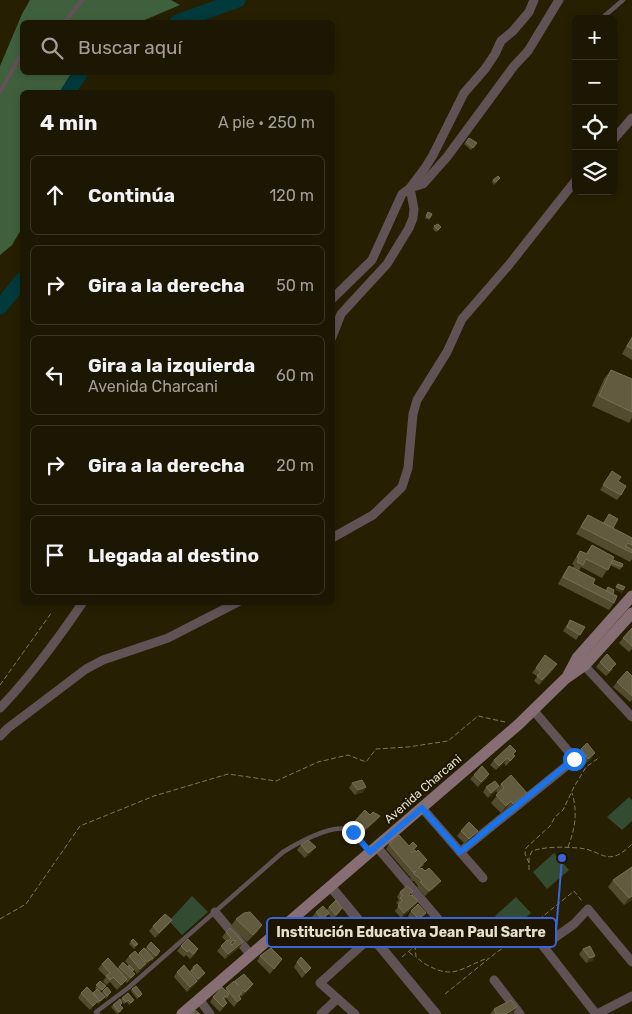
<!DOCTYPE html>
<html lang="es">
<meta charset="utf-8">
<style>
:root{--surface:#1c1702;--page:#292411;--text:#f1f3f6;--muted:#a09f99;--line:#3a3624}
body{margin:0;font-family:Rubik,sans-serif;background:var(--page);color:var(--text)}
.controls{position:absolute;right:15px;top:15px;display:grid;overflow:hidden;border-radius:8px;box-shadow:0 2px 8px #0003}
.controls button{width:45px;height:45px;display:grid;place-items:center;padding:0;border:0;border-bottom:1px solid var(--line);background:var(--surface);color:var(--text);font:25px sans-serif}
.stop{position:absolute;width:15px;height:15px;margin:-11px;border:4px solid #1a73e8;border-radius:50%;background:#fff}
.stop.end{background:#1a73e8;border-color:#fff;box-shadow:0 1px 5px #0008}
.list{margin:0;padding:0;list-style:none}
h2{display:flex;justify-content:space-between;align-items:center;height:65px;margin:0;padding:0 20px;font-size:21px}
h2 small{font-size:16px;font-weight:400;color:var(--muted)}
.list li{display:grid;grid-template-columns:32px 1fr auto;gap:15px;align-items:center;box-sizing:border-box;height:80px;margin:0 10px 10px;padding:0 10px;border:1px solid var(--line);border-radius:8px}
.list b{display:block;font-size:19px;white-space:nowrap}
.list p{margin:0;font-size:16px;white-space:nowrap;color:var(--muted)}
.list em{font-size:16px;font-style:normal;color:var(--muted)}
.icon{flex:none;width:28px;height:28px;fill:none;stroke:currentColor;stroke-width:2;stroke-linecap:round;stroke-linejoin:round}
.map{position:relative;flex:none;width:632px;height:1014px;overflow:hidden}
.search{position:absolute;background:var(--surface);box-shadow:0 2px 8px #0003;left:20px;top:20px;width:315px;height:55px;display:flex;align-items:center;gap:12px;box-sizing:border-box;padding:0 18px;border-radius:8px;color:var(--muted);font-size:19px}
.panel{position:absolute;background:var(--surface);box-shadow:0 2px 8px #0003;left:20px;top:90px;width:315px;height:515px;border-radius:8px}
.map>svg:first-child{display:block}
</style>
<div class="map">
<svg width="632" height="1014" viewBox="0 0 632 1014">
<rect width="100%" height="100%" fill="#261f02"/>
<g fill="#334c31">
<path d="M629 797 632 800V821L622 830 607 817Z"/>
<path d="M554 853 569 870 547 889 533 872Z"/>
<path d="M192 896 208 912 182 935 169 921Z"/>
<path d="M516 897 531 913 510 932 495 916Z"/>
</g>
<path fill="#3f603d" d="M30 0H171L180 5 140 22H22V72L74 73 63 92H22V228L12 245 0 255V66L22 14Z"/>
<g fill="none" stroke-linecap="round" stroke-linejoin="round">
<g stroke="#003a3c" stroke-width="15">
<path d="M177 22 238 0"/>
<path d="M68 92 81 72"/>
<path d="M0 307 22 280"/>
</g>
<g stroke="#7e7860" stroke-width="1" stroke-dasharray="5 2.5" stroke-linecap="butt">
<path d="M0 685 52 612"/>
<path d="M568 847C575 829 578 812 572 793"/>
<path d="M529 863 525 854 526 848 550 826 555 817 563 810 574 787 586 767 600 757"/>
<path d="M529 870V858L532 851C547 846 564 847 579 848 603 850 607 869 632 844"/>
<path d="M0 919 26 904 80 826 154 796 228 774 276 781 318 762 348 755 366 762 376 749 408 747 448 741 478 716 505 722"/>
<path d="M531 926 538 938"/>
<path d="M415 945 416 957C420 960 424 964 429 966 455 980 464 966 488 958"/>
<path d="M409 952 415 957"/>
<path d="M402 957 435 929"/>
<path d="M445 994 497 952 522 936 531 926 574 891 582 901"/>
</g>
<g stroke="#615256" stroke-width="4.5">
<path d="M601 19 623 0"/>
<path d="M65 22 82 0"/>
<path d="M0 92 19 58 22 56"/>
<path d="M98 1014 96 1012 128 988 283 852C296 844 333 823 348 830 357 833 364 845 370 852"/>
</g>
<g stroke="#615256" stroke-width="9">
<path d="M613 140 632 118"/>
<path d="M332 299 372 260 402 194 410 188 423 184 447 157 514 66 528 51 559 0"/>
<path d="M332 337 341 314 387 264 409 228 413 218 414 209 410 188 425 168 433 155 464 93 485 69 495 54 501 41 513 31 529 12 534 0"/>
<path d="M332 538 373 515 402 487 408 468 413 414 417 400 447 352 462 319 508 266 576 180"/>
<path d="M581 662 632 717"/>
<path d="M0 708C31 676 58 639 83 602"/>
<path d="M0 736 8 728 86 669 103 660 168 638 238 602"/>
<path d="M422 808 483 878"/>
<path d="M377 847 444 926"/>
<path d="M460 852 575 759 534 711"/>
<path d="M215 912 251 955"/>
<path d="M494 980 520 1014"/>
<path d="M199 999 210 1014"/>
<path d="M321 1014 337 999"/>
<path d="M355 1014 320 983 371 937"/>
<path d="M596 1014 543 946 574 924 588 909 632 962"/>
<path d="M597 1014 632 996"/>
</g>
<path stroke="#615256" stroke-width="10" d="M331 887 436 1014"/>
<g stroke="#866e74" stroke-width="11">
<path d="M568 675 577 658 632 596"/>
<path d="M182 1014 519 724 565 679 585 665 632 613"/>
</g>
</g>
<g fill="#534b2e">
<path d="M469 138 477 143 471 150 464 144Z"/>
<path d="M500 178 494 185 492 182 493 180Z"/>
<path d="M428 212 432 214 429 220 425 218Z"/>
<path d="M434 226 439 230 436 232 433 229Z"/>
<path d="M632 336V360L622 354Z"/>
<path d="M611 370 632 379V418L629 423 592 406 604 379Z"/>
<path d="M612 471 618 481 621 495 617 500 600 490Z"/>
<path d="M609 514 613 528 632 538V559L630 562 576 534 583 522 588 515 603 523Z"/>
<path d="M592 545 622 567 620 570 610 565 602 578 581 567 579 571 593 584 606 591 608 587 613 594 614 603 609 610 558 584 564 573 569 566 573 568 574 565 572 564 580 551 586 553Z"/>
<path d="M570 620 585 627 576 640 563 631Z"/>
<path d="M632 628V649L629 652 619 643 623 638Z"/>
<path d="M545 655 554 669 539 685 534 681 537 676 532 673Z"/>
<path d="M600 662 613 669 606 676 596 667Z"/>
<path d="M632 676V700L630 702 613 687 617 682Z"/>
<path d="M581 749 592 758 585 764 577 754Z"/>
<path d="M516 751 513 755 515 756 506 766 504 763 496 770 490 765 494 760Z"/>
<path d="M489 774 486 779 478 787 470 779 474 775Z"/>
<path d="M352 783 366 787 363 792 355 795 349 788Z"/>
<path d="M501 784 522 800 508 811 506 809 501 813 491 803 498 794 496 791Z"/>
<path d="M499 786 496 791 488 798 483 792 486 787Z"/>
<path d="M355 821H376L361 835 351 826Z"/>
<path d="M461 831H478L475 836 465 844 457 836Z"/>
<path d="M389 844 417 846 414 851 424 865 420 868 437 886 425 896 417 887 418 886 414 881H412L410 878 411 876 410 877 386 849Z"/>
<path d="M301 845 312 852 305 858 297 850Z"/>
<path d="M632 867V900L624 905 608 887 613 880Z"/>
<path d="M400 892 410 895 415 906 401 918 395 911 399 905 396 903 399 900 397 897Z"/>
<path d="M329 907 342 908 339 913 333 919 328 914 319 924 312 917 316 912 327 910Z"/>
<path d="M411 911 422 918 416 924 408 916Z"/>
<path d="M236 919 262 925 257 932 247 942 231 926Z"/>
<path d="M172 920 168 925 155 938 149 931 153 926Z"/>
<path d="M298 925 312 926V934L305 941 295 930Z"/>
<path d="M404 929 400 934 389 946 382 937 385 932Z"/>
<path d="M226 932 243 942 240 947 225 959 217 951 226 941 222 937Z"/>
<path d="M131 941 138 944 134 949 129 944Z"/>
<path d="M181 946 198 949 195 954 190 959 186 955 184 957 177 951Z"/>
<path d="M147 947 160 951 152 961 151 960 137 974 134 970 132 971 135 974 127 983 125 981 117 990 110 982 106 985 103 981 106 977 98 969 102 964 118 968 119 967 131 968 125 961 129 956 138 954Z"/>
<path d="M583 949 595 956 592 961 586 963 579 954Z"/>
<path d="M260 956 282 959 270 974 257 961Z"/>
<path d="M297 962 311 968 302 978 294 967Z"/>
<path d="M193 967 201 978 187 992 174 977 177 972H189Z"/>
<path d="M244 974 253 984 250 989 241 997 240 995 237 1003 234 1007 226 998 225 1000 227 1003 220 1012 210 1002 213 997 225 990Z"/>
<path d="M100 981 106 986 100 992 101 993 103 991 111 992 106 999 105 997 98 1004 97 1002 90 1010 78 998 81 993 92 994 97 990 95 988Z"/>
<path d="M132 989 140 996 137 999 131 991Z"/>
<path d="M122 998 134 1000 129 1005 127 1002 124 1004 121 1000Z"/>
<path d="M113 1005 122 1011 117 1014 111 1007Z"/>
<path d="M517 1007 514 1012 511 1014H490L494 1009Z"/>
</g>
<g fill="#3a3315">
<path d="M616 587 623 590 622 593 615 590Z"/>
<path d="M557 664 554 669 539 685 542 680Z"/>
<path d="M595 753 592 758 585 764 588 759Z"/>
<path d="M507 758 504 763 496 770 499 766Z"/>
<path d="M489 774 486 779 478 787 481 782Z"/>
<path d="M499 786 496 791 488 798 491 793Z"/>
<path d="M366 787 363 792 355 795 358 790Z"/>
<path d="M527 793 522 800 508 811 513 804Z"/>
<path d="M511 801 506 809 501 813 506 806Z"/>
<path d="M380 816 376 821 361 835 364 830Z"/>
<path d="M478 831 475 836 465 844 469 839Z"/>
<path d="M316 847 312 852 305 858 308 853Z"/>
<path d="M441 881 437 886 425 896 429 891Z"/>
<path d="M632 896V900L624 905 629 898Z"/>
<path d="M418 901 415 906 401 918 404 913Z"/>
<path d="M329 913 326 918 319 924 322 919Z"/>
<path d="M172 920 168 925 155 938 159 933Z"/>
<path d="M262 925 257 932 247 942 253 935Z"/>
<path d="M243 942 240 947 225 959 228 954Z"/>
<path d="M595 956 592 961 586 963 590 958Z"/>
<path d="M153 958 150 962 144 967 147 962Z"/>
<path d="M146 963 143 968 137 974 140 969Z"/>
<path d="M205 973 201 978 187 992 190 987Z"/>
<path d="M127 979 124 984 117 990 121 985Z"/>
<path d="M253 984 250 989 241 997 245 992Z"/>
<path d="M517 1007 514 1012 511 1014H506Z"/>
</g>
<g fill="#635b3f" stroke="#777056" fill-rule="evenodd">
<path d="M469 138 477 143 473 148 466 142Z"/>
<path d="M498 176 500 178 496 182 493 180Z"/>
<path d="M428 212 432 214 430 218 426 216Z"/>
<path d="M438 224 441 227 438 230 434 226Z"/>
<path d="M632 338V349L627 346Z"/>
<path d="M611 370 632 379V412L599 396Z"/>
<path d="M612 471 621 477 618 481 626 486 621 495 603 485Z"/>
<path d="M609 514 618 519 613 528 604 523Z"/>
<path d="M588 515 632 538V545L628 543 625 546 632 550V553L581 527Z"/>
<path d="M592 545 614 557 608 570 586 559 583 565 577 562 579 558 577 557 580 551 587 554Z"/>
<path d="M613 560 623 564 622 567 611 563Z"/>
<path d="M569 566 595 579 593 584 617 596 614 603 563 577Z"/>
<path d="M618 584 625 587 623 590 616 587Z"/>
<path d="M608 587 614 590 613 594 606 591Z"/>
<path d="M570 620 585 627 580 635 567 627Z"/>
<path d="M632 628V646L623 638Z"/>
<path d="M607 654 616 664 609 671 600 662Z"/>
<path d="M545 655 557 664 542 680 537 676 541 672 536 668Z"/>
<path d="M627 671 632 676V696L617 682Z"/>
<path d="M587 743 595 753 588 759 581 749Z"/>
<path d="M510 745 516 751 513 754 515 756 510 761 507 758 499 766 494 760Z"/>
<path d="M482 766 489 774 481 782 474 775Z"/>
<path d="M511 775 527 793 513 804 511 801 506 806 496 795 504 788 501 784Z"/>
<path d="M362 780 366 787 358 790 352 783Z"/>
<path d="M495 781 499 786 491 793 486 787Z"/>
<path d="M365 810 370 815 373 812 380 816 364 830 355 821Z"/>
<path d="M469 822 478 831 469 839 461 831Z"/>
<path d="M399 835 409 846 413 842 417 846 410 852 411 853 415 850 416 852 418 850 427 860 419 867 421 869 422 868 425 871 429 868 441 881 429 891 420 882 422 881 417 876H416L413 873 416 871 413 872 389 844Z"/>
<path d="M308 840 316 847 308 853 301 845Z"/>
<path d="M632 867V896L629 898 613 880Z"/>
<path d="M407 886 413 891 409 894 411 896 412 895 418 901 404 913 398 906 402 900 400 898 402 896 400 892Z"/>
<path d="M336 900 342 908 336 915 329 907Z"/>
<path d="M418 904 426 913 419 919 411 911Z"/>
<path d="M323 906 329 913 322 919 316 912Z"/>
<path d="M250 912 262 925 253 935 236 919 244 913Z"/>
<path d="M165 914 172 920 159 933 153 926Z"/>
<path d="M307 917 314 924 312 926 315 929 308 936 298 925Z"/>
<path d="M230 928 243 942 228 954 221 946 227 940 228 941 231 938 226 932ZM233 940 236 941 232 945 230 943Z"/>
<path d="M133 939 138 944 135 946 131 941Z"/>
<path d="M188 939 198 949 193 954 189 950 187 952 181 946Z"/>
<path d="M151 942 160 951 156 956 147 947Z"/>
<path d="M590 946 595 956 590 958 583 949Z"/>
<path d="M144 948 153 958 147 962 139 953Z"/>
<path d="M271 948 282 959 274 969 260 956Z"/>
<path d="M135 951 146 963 140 969 129 956Z"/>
<path d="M301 957 311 968 306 973 297 962Z"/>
<path d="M108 958 127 979 121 985 113 977 110 980 106 976 110 973 102 964Z"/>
<path d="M123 962 135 974 131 978 119 967Z"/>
<path d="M197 964 205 973 198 979 191 971 194 969 193 967Z"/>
<path d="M129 965 134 970 132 971 128 967Z"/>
<path d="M184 965 197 981 190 987 177 972Z"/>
<path d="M244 974 253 984 245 992 243 990 239 996 241 999 237 1002 226 988 234 981 238 985 235 981Z"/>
<path d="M100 981 106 986 102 990 96 985Z"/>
<path d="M136 986 142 994 139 997 132 989Z"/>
<path d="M87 987 99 1000 93 1006 81 993Z"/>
<path d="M107 987 111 992 107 996 103 991Z"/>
<path d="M222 987 229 994 227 997 225 996 223 998 227 1003 223 1007 213 997Z"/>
<path d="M97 989 105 997 100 1001 93 993Z"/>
<path d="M128 993 134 1000 131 1003 128 1000 126 1002 122 998Z"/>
<path d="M120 999 122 1003 120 1005 123 1008 119 1012 113 1005Z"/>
<path d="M511 1000 517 1007 506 1014H496L494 1009Z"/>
<path d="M195 1010 200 1014H191Z"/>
</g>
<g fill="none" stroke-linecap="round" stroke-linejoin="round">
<path stroke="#1a73e8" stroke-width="6" d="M353 832 370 852 422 808 460 852 574 759"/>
</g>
<g text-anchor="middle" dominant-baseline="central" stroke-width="4" stroke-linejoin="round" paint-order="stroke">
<g font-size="12" fill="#e5e1cf" stroke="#1d1500">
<text transform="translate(423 789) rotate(-41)">Avenida Charcani</text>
</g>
</g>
<path fill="none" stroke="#3b64d7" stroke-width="2" d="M562 858L556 932"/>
<circle fill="#3b64d7" stroke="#1d1500" stroke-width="2" cx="562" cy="858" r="5"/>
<rect fill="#1d1500" stroke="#3b64d7" stroke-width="2" x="267" y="918" width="289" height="29" rx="5"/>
<g font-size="14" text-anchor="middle" font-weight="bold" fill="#e5e1cf">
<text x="411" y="937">Institución Educativa Jean Paul Sartre</text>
</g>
</svg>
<div class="controls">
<button>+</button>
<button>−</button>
<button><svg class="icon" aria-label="locate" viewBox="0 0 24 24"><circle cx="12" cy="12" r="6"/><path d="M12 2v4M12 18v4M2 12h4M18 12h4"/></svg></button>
<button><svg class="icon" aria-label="layers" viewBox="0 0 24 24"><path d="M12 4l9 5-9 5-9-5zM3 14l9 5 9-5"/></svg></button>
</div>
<div class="stop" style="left:574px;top:759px"></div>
<div class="stop end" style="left:353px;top:832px"></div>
<div class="search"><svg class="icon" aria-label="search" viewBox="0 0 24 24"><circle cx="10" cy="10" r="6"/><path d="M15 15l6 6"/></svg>Buscar aquí</div>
<section class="panel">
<h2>4 min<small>A pie · 250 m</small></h2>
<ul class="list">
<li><svg class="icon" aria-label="ahead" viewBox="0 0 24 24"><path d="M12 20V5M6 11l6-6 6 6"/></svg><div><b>Continúa</b></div><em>120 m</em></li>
<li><svg class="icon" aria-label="right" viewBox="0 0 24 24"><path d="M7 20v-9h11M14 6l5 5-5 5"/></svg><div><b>Gira a la derecha</b></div><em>50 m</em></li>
<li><svg class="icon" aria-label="left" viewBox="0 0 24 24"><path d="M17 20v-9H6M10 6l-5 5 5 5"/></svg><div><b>Gira a la izquierda</b><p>Avenida Charcani</p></div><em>60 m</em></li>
<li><svg class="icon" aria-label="right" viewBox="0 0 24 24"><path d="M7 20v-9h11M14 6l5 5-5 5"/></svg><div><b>Gira a la derecha</b></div><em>20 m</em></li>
<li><svg class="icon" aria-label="arrive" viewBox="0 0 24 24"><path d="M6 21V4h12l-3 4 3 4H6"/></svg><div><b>Llegada al destino</b></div></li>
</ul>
</section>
</div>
